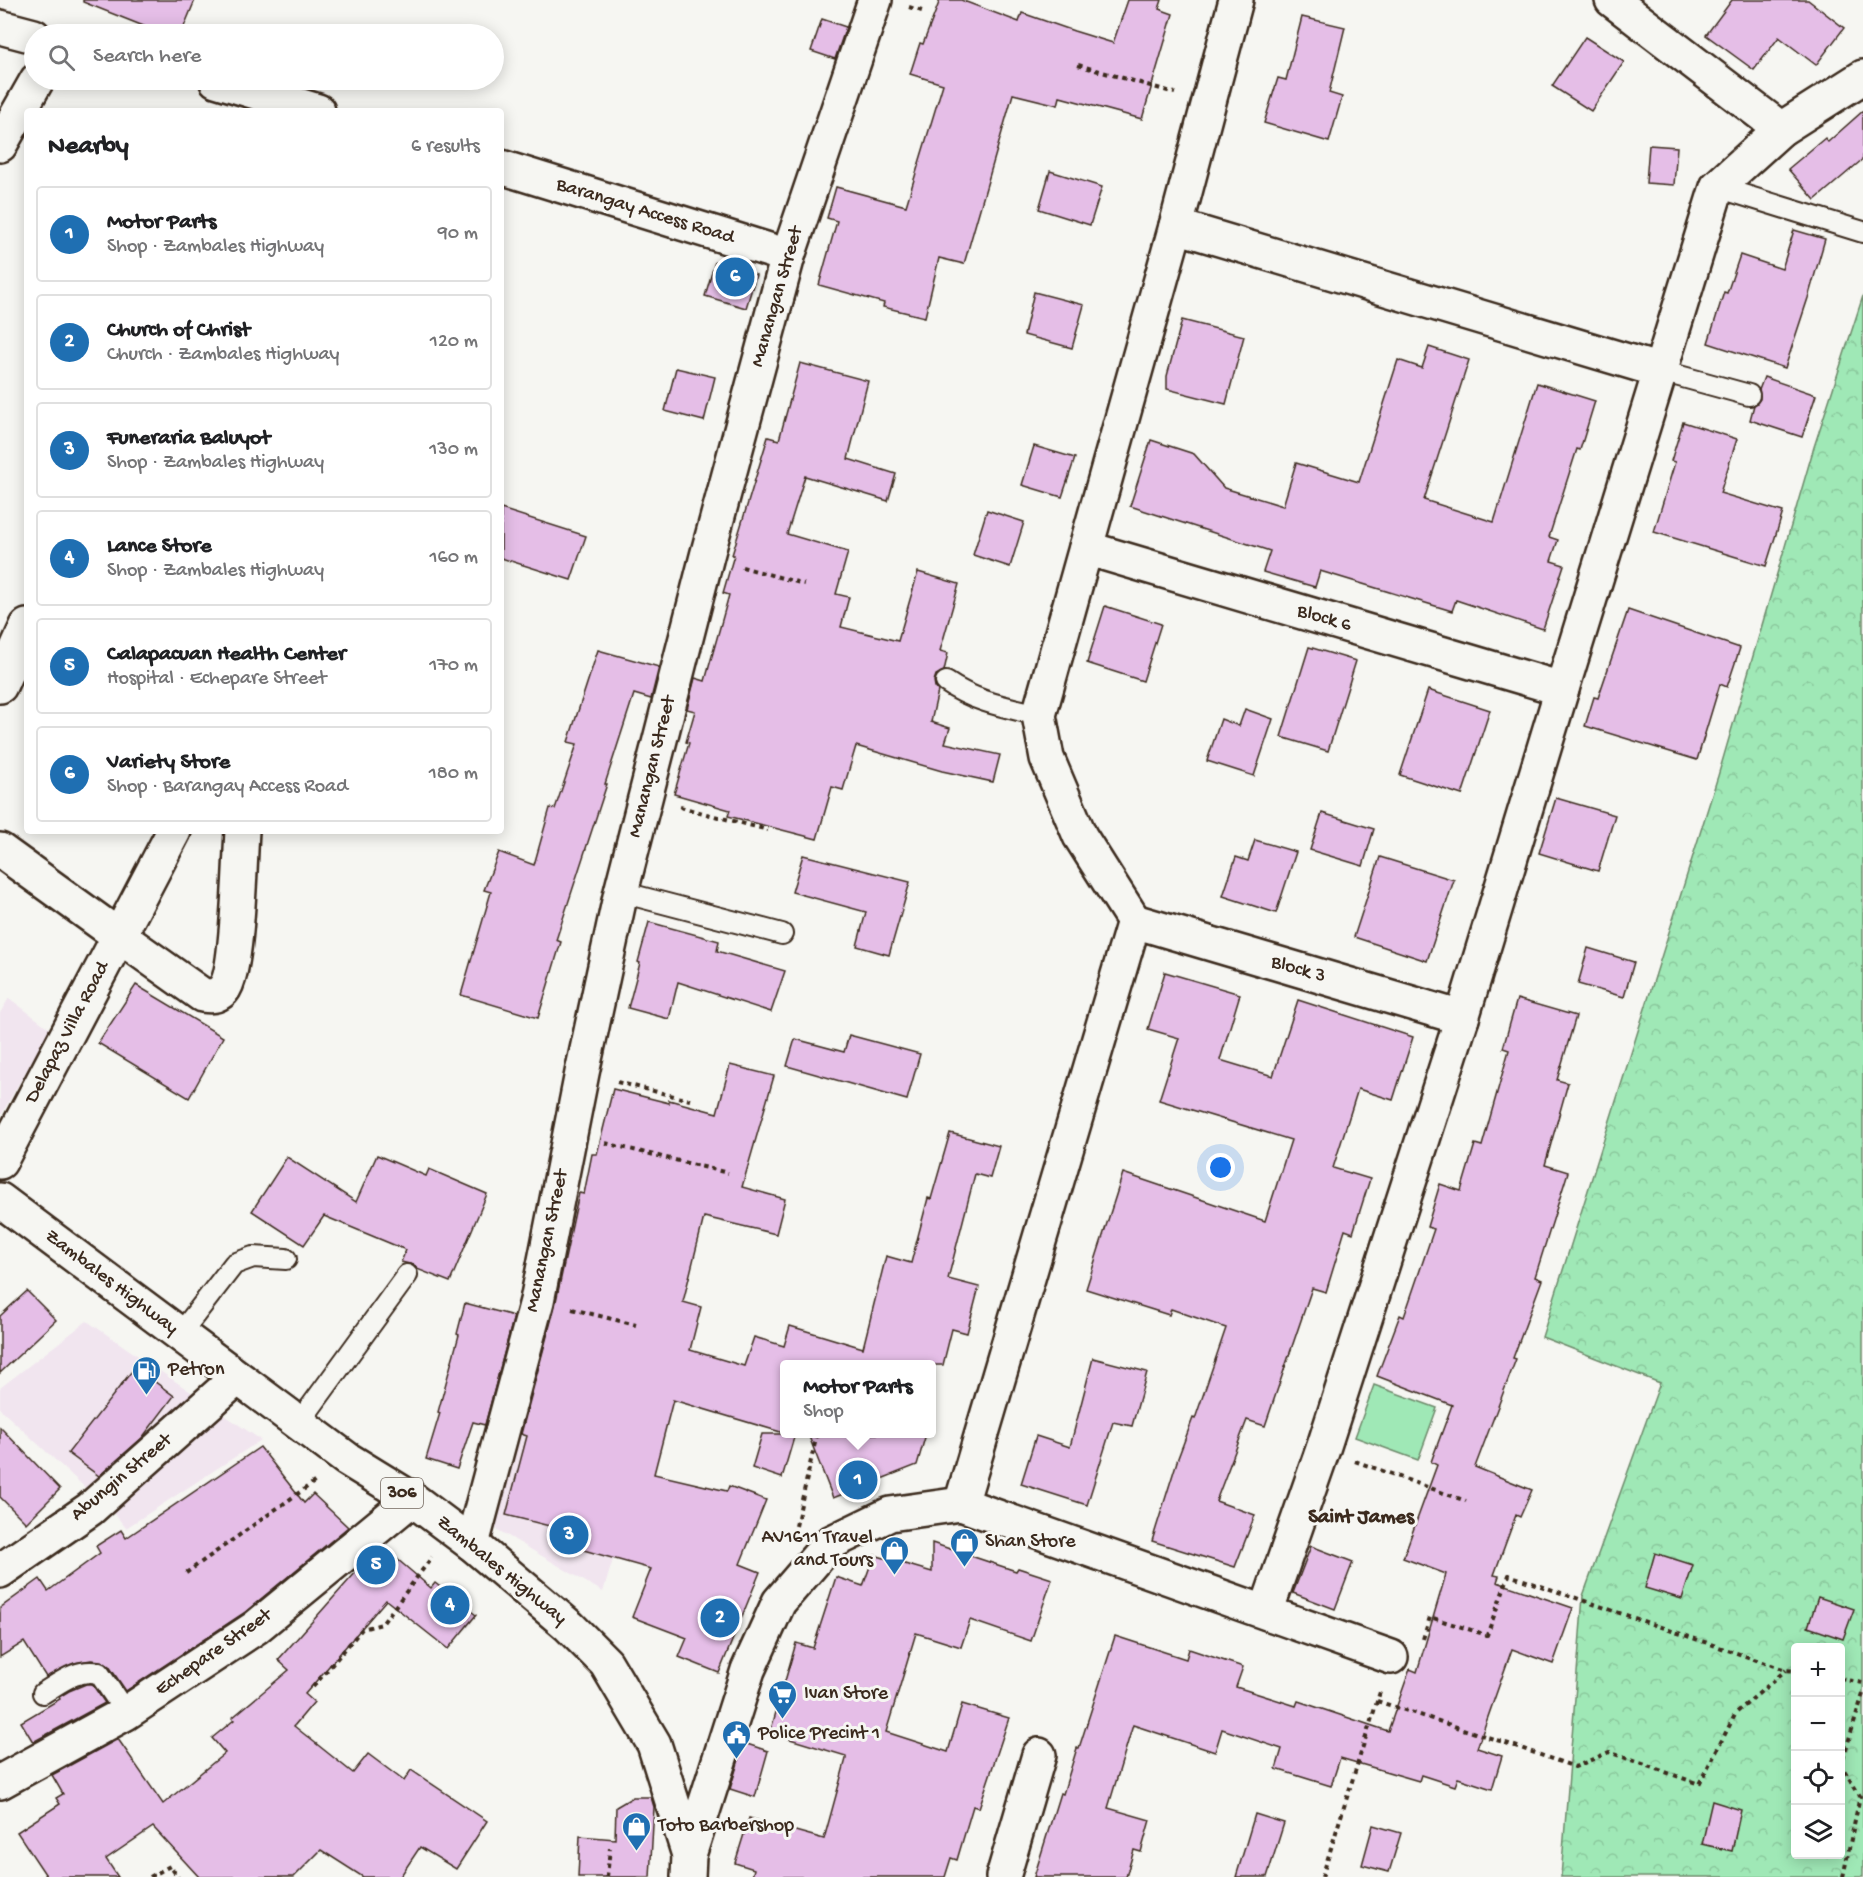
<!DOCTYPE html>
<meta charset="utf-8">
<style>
:root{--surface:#fff;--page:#f6f6f6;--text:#202124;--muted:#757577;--line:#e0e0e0;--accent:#1f6fb2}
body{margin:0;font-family:"Gochi Hand",sans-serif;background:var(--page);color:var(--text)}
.controls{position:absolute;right:18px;bottom:18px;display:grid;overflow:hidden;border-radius:6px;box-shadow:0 3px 15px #0003}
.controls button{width:54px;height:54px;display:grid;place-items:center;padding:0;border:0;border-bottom:2px solid var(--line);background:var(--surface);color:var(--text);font:30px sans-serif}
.you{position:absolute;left:1221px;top:1168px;width:21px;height:21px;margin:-15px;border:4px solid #fff;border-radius:50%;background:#1a73e8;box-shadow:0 0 0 9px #1a73e833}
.badge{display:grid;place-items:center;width:39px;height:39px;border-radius:50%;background:var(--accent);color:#fff;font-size:20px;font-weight:700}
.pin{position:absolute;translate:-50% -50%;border:3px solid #fff;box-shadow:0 2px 6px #0006}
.popup{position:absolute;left:780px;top:1360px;width:156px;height:78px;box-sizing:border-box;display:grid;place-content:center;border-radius:6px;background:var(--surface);filter:drop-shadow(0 2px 4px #0005);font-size:20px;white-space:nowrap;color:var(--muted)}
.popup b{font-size:22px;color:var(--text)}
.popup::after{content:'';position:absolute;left:50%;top:100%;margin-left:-12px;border:12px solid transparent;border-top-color:var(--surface)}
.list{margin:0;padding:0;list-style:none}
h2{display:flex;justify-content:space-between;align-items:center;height:78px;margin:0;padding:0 24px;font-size:26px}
h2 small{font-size:20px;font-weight:400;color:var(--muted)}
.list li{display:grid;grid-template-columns:39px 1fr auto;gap:18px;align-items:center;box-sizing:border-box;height:96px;margin:0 12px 12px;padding:0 12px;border:2px solid var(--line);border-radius:6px}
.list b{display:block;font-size:22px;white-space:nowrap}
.list p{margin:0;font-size:20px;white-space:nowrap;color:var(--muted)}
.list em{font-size:20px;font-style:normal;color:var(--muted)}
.icon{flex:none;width:33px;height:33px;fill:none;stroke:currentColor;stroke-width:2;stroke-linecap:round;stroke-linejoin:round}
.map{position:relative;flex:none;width:1863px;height:1877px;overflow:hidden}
.search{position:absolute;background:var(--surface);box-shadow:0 3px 15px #0003;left:24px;top:24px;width:480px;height:66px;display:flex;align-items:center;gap:15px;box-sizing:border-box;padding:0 21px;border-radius:33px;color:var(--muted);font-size:22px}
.panel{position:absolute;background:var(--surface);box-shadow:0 3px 15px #0003;left:24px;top:108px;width:480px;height:726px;border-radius:6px}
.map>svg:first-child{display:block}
</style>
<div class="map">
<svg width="1863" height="1877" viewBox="0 0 1863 1877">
<defs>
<pattern id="forest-crowns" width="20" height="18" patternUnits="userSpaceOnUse" patternTransform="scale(1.5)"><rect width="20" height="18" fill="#9fe8b6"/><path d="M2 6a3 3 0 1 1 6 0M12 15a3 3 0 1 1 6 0" fill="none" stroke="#8ac79c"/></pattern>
</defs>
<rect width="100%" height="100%" fill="#f6f6f2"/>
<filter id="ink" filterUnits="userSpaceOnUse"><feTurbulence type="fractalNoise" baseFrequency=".0167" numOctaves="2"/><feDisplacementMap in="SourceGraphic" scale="12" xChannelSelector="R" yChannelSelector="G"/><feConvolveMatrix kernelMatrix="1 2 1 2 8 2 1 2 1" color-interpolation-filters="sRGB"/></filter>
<g filter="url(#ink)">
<g fill="#f1e5ef">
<path d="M9 998 50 1029 0 1117V1013Z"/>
<path d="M87 1321 261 1440 126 1528 117 1517 0 1409V1388Z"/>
<path d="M519 1429 644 1460 603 1592 493 1527Z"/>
</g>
<path fill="url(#forest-crowns)" stroke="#6d896a" stroke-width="1.5" fill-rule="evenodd" d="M1863 296V1877H1561L1583 1596 1660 1383 1542 1337 1718 776 1814 447ZM1796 1648H1840V1854H1796Z"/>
<path fill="#9fe8b6" stroke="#6d896a" stroke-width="1.5" d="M1374 1385 1437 1408 1418 1460 1355 1437Z"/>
<g fill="#e5bee7" stroke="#3b2a1e" stroke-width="1.5">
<path d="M83 0H195L181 34H143L146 27 83 2Z"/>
<path d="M940 0H961L1019 22 1022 13 1074 31 1113 43 1128 0H1162L1159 9 1173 14 1142 119 1060 97 1058 105 1013 94 964 264 939 258 925 317 883 307 884 303 819 285 837 221 827 218 836 187 906 206 943 84 910 74 920 43 923 44Z"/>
<path d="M1732 0H1808L1844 28 1816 65 1779 37 1754 70 1706 35Z"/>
<path d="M1302 17 1345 27 1329 93 1342 97 1329 142 1264 123 1278 78 1286 80Z"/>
<path d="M822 19 846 27 835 59 811 51Z"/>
<path d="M1585 37 1624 62 1591 111 1552 86Z"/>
<path d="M1863 111V159L1815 200 1788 169 1825 138 1828 142Z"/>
<path d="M1649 145 1677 147 1674 185 1646 183Z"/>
<path d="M1050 171 1102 187 1090 225 1039 209Z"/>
<path d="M1794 230 1825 239 1808 298 1785 368 1708 343 1724 292 1727 293 1740 255 1782 269Z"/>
<path d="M715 262 756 275 746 308 705 296Z"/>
<path d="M1034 292 1084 305 1072 348 1024 335Z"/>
<path d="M1182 320 1244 336 1226 404 1167 389V376Z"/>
<path d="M1429 347 1469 360 1424 500 1494 522 1537 383 1595 401 1580 450 1577 449 1549 537 1558 540 1551 561 1564 565 1543 629 1456 600 1452 611 1320 571 1315 587 1263 572 1270 551 1130 506 1151 440 1194 454 1224 488 1283 506 1296 463 1359 482 1398 360 1422 368Z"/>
<path d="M800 363 868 381 848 459 896 474 888 501 805 476 787 534 848 552 836 594 849 597 841 627 898 641 918 572 959 584 940 651 948 653 944 671 936 675 934 681 935 687 938 691 931 722 950 728 945 743 1000 755 993 782 942 771 856 746 843 790 832 787 817 839 728 816 730 810 674 794 689 743 686 742 695 711 687 709 695 678 705 681 729 595 723 593 734 555H732L768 437 779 440Z"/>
<path d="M676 368 715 377 704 421 665 411Z"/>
<path d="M1764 377 1816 395 1802 437 1750 420 1754 405 1760 399 1759 390Z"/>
<path d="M1683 422 1737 439 1720 493 1783 512 1766 566 1654 532 1675 462 1671 461Z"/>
<path d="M1034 446 1075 458 1062 497 1022 485Z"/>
<path d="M501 509 586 536 571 580 501 558Z"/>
<path d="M987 510 1024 522 1010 567 973 555Z"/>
<path d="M1105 606 1161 624 1143 681 1087 663Z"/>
<path d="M1628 610 1740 648 1727 687 1720 684 1697 760 1585 726 1594 697 1598 698Z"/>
<path d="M1309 647 1356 661 1328 751 1281 737Z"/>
<path d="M598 650 659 667 651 699 634 694 605 784H607L556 940 561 942 538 1018 461 995 491 892 484 890 499 852 534 865 550 808 555 809 577 744 568 742Z"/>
<path d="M1428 690 1490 710 1462 795 1400 775Z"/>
<path d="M1245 709 1273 719 1254 776 1207 761 1221 719 1239 726Z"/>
<path d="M1556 798 1615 815 1598 871 1539 853Z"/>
<path d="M1322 813 1374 829 1363 866 1310 850Z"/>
<path d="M1255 840 1296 852 1276 913 1223 896 1236 857 1248 861Z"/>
<path d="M803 855 910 882 889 955 857 946 866 912 792 892Z"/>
<path d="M1380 857 1454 880 1427 961 1354 937Z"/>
<path d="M649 922 719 941 717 951 785 971 771 1012 678 982 669 1019 628 1008 640 963 638 962Z"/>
<path d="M1588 948 1634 962 1624 997 1578 984Z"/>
<path d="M1165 972 1240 994 1220 1060 1273 1076 1298 1000 1413 1037 1393 1100 1358 1089 1333 1168 1370 1179 1353 1233 1345 1230 1326 1292 1312 1288 1265 1426 1247 1420 1216 1501 1255 1515 1235 1567 1152 1541 1178 1458 1193 1418 1195 1419 1226 1328 1171 1309 1169 1315 1086 1289 1123 1173 1265 1221 1291 1140 1159 1100 1179 1038 1148 1029Z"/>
<path d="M136 985 223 1037 189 1098 98 1043Z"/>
<path d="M1517 999 1576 1016 1557 1080 1568 1083 1545 1165 1568 1172 1535 1277 1542 1280 1513 1358 1516 1359 1475 1467 1532 1490 1520 1517 1516 1515 1494 1575 1499 1576 1497 1582 1573 1608 1553 1664 1512 1649 1477 1748 1502 1756 1492 1789 1458 1778 1455 1786 1421 1775 1419 1781 1340 1758 1331 1786 1276 1769 1282 1749 1222 1729 1215 1752 1133 1725 1108 1808 1150 1820 1141 1852 1134 1850 1126 1877H1034L1060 1793 1063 1794 1077 1748H1079L1115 1636 1186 1659 1189 1649 1243 1667 1236 1687 1296 1706 1298 1701 1388 1731 1410 1669 1417 1672 1446 1574 1403 1558 1437 1465 1431 1462 1452 1405 1377 1376 1400 1315 1404 1317 1434 1229 1427 1227 1440 1184 1461 1191 1475 1144 1482 1146 1509 1050 1503 1048Z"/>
<path d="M849 1035 920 1054 907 1100 787 1066 795 1039 844 1052Z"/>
<path d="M730 1065 774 1076 742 1187 785 1199 776 1234 704 1217 683 1302 701 1307 690 1350 744 1366 754 1337 784 1346 790 1326 863 1348 886 1256 911 1263 928 1198 931 1199 950 1133 999 1146 990 1178 975 1174 948 1279 979 1287 967 1333 952 1329 943 1365H784V1433L673 1400 654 1474 727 1491 729 1486 766 1500 740 1564 760 1572 719 1673 679 1657 687 1638 632 1617 651 1569 580 1549 585 1535 506 1515 527 1436 521 1434 555 1306 579 1193 584 1194 592 1154H597L613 1089 669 1103V1100L717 1113Z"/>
<path d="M377 1155 426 1176 429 1169 487 1194 450 1282 417 1269 414 1265 401 1262 406 1250 324 1216 304 1245 252 1211 287 1157 356 1202Z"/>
<path d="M27 1291 56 1320 0 1373V1316Z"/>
<path d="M465 1303 514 1316 485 1425 473 1422 457 1469 426 1459 440 1413 438 1412 459 1335 457 1334Z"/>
<path d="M1093 1358 1147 1372 1132 1426 1113 1422 1087 1505 1021 1484 1036 1436 1070 1447Z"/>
<path d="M135 1367 174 1396 142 1438 99 1476 68 1453Z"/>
<path d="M0 1427 60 1489 26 1523 0 1497Z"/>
<path d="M762 1434H795L782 1478 752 1468Z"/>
<path d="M808 1434H926L917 1465 833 1498Z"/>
<path d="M260 1447 304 1503 313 1494 348 1527 244 1613 126 1691 109 1666 101 1661 91 1660 74 1663 46 1677 24 1642 0 1657V1608L40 1579 48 1591 100 1553 96 1546 121 1530 126 1538Z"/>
<path d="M932 1543 1016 1571 1018 1568 1052 1579 1031 1641 970 1620 961 1647 916 1633 886 1732 948 1752 962 1704 1009 1718 979 1808 973 1806 957 1860 951 1858 945 1877H752L754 1869 735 1863 749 1818 824 1839 846 1759V1756L770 1733 796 1643 813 1648 836 1577 863 1586 874 1555 932 1572Z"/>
<path d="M1311 1546 1353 1562 1335 1609 1293 1593Z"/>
<path d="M383 1547 431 1588 435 1583 476 1615 448 1649 386 1600 305 1694 314 1702 294 1726 353 1773 368 1754 404 1781 411 1770 487 1821 456 1869 420 1847 400 1877H363L321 1850 294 1877H199L153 1827 106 1859 118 1877H47L17 1832 60 1804 56 1798 63 1794 52 1775 118 1739 163 1804 225 1753 212 1738 234 1720 232 1718 289 1670 278 1660 365 1562Z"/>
<path d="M1655 1553 1693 1565 1682 1599 1645 1588Z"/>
<path d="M1818 1597 1854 1609 1843 1639 1808 1627Z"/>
<path d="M86 1684H92L105 1703 33 1742 21 1722 60 1699 59 1697 69 1691Z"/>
<path d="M744 1743 768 1751 755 1797 730 1789Z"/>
<path d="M633 1797H651L654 1807 650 1877H578L580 1836 615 1839 616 1807Z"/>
<path d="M1712 1801 1741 1810 1732 1851 1702 1844Z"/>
<path d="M1255 1814 1284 1823 1267 1877H1236Z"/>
<path d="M1373 1825 1401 1833 1389 1872 1362 1865Z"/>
</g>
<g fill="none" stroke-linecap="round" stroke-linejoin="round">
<defs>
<g id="lane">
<path d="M1717 187 1863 232"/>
<path d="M1661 371 1749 395"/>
<path d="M946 682C975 702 1006 707 1039 715"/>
<path d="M621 892 782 934"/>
<path d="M180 1334 234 1264 253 1257 286 1259"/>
<path d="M299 1423 407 1275"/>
<path d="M43 1693C61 1682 78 1668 99 1673L126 1713"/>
</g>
<g id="street">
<path d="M1612 0 1781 129"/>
<path d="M0 27 34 36"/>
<path d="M216 80 318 111"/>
<path d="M0 145 37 80"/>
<path d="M501 167 788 256"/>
<path d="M1176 226 1661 371"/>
<path d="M1086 548 1562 689"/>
<path d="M0 686 27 626"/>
<path d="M0 850 119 936 174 831"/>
<path d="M1134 921 1462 1018"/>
<path d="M0 1162 119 936 202 995C210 996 216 997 223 990 238 974 240 859 242 831"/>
<path d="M961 1504 1391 1657"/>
<path d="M472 1544 537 1301 582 1073 621 892 707 556 788 256 875 0"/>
<path d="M0 1571 90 1509 237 1378"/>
<path d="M1266 1612 1323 1449 1462 1018 1562 689 1717 187 1781 129 1863 77"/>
<path d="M0 1782 126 1713 255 1628 412 1499"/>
<path d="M689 1855 748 1670 779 1602 830 1543 890 1514 961 1504 1134 921 1080 836 1047 758 1039 715 1176 226 1236 0"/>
<path d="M1003 1877 1039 1755"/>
</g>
<path id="primary" d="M0 1200 347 1459 412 1499 472 1544 569 1626 606 1663 654 1744 689 1855 688 1877"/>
</defs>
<use href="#lane" stroke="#3b2a1e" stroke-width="24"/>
<use href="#street" stroke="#3b2a1e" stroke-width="38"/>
<use href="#primary" stroke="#3b2a1e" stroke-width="38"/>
<g stroke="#3b2a1e" stroke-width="4" stroke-dasharray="4.5 4.5" stroke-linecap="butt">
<path d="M909 7 922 11"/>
<path d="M1078 65 1175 93"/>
<path d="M742 567 804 584"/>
<path d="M680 807 768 830"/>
<path d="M617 1082 690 1100"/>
<path d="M605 1143 728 1173"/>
<path d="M572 1309 636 1325"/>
<path d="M1355 1461 1466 1501"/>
<path d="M796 1526 817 1434"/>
<path d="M186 1573 317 1480"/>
<path d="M1423 1639 1430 1617 1487 1635 1509 1575 1786 1670 1796 1671"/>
<path d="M1840 1679 1863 1683"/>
<path d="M313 1687 362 1629 382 1624 432 1557"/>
<path d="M1377 1701 1512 1745 1575 1767 1609 1752 1699 1784 1736 1713 1786 1670"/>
<path d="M150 1877 170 1866 178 1877"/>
<path d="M607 1877 610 1848"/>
<path d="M1322 1877 1380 1692"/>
<path d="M1843 1877 1860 1796 1841 1765 1863 1694"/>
</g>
<use href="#lane" stroke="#f6f6f2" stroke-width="20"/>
<use href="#street" stroke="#f6f6f2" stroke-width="33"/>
<use href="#primary" stroke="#f6f6f2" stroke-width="33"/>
</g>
</g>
<defs>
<symbol id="fuel-pin" viewBox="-11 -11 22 30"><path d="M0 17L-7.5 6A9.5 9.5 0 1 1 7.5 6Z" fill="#1f6fb2" stroke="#f6f6f2"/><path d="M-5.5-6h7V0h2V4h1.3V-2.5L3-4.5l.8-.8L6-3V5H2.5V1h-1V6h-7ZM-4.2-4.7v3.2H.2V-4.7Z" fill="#fff"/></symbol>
<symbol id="shop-pin" viewBox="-11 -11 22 30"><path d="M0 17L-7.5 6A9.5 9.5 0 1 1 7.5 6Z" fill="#1f6fb2" stroke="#f6f6f2"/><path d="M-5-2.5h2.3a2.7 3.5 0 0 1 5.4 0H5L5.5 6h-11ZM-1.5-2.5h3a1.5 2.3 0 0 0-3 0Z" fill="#fff"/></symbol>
<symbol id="supermarket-pin" viewBox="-11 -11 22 30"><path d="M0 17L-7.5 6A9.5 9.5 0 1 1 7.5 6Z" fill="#1f6fb2" stroke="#f6f6f2"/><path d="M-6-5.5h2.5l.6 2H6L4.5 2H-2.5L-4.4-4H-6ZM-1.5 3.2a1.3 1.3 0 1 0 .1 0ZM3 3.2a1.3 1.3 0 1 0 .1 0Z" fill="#fff"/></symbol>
<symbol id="civic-pin" viewBox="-11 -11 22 30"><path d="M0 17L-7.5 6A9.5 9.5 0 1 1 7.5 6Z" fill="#1f6fb2" stroke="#f6f6f2"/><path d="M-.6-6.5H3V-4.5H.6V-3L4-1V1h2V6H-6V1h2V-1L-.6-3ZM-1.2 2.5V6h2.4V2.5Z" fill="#fff"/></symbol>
</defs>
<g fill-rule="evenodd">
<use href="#fuel-pin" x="130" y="1354" width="33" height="45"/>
<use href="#shop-pin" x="948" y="1526" width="33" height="45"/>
<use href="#shop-pin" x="878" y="1534" width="33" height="45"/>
<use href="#supermarket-pin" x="766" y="1678" width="33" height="45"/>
<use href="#civic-pin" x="720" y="1718" width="33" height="45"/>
<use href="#shop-pin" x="620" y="1810" width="33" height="45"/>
</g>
<g text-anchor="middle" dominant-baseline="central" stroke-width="6" stroke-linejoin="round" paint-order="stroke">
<rect fill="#f6f6f2" stroke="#73675e" stroke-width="1.5" x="381" y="1478" width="42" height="30" rx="4.5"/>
<g font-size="18" font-weight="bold" fill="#3b2a1e">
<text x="402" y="1493">306</text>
</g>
<g font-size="20" fill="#3b2a1e" stroke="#f6f6f2">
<text transform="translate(645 212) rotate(17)">Barangay Access Road</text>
<text transform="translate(778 297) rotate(-74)">Manangan Street</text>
<text transform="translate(1324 619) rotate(16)">Block 6</text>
<text transform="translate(653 767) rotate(-76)">Manangan Street</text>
<text transform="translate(1298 970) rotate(16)">Block 3</text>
<text transform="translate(68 1033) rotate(-62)">Delapaz Villa Road</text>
<text transform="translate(548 1241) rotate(-78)">Manangan Street</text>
<text transform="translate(111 1283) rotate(37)">Zambales Highway</text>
<text transform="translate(122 1478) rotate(-40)">Abungin Street</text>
<text transform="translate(501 1571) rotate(39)">Zambales Highway</text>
<text transform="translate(214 1653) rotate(-35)">Echepare Street</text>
</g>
<g font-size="20" fill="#3b2a1e" stroke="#f6f6f2" text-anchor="start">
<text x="168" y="1370">Petron</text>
<text x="873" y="1538" text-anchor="end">AV1611 Travel<tspan x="873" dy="23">and Tours</tspan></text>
<text x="985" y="1542">Shan Store</text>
<text x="804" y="1694">Ivan Store</text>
<text x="758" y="1734">Police Precint 1</text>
<text x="658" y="1826">Toto Barbershop</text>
</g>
<g font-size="21" font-weight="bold" fill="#3b2a1e" stroke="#f6f6f2">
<text x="1361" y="1518">Saint James</text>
</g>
</g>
</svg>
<div class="controls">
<button>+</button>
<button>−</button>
<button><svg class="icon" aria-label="locate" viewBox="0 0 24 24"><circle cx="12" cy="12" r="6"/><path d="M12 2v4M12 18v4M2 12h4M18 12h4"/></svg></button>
<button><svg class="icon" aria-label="layers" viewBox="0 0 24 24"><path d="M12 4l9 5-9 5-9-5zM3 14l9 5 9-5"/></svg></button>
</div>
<div class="you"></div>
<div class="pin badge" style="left:858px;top:1480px">1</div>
<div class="popup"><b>Motor Parts</b>Shop</div>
<div class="pin badge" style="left:720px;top:1618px">2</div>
<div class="pin badge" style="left:569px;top:1535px">3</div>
<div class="pin badge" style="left:450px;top:1605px">4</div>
<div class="pin badge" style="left:376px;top:1565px">5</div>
<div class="pin badge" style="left:735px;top:277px">6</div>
<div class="search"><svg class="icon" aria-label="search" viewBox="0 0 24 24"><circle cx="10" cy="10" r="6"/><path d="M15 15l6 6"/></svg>Search here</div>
<section class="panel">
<h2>Nearby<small>6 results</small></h2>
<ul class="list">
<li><span class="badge">1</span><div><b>Motor Parts</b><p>Shop · Zambales Highway</p></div><em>90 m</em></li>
<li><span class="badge">2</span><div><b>Church of Christ</b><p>Church · Zambales Highway</p></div><em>120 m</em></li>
<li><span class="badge">3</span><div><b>Funeraria Baluyot</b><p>Shop · Zambales Highway</p></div><em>130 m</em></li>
<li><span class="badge">4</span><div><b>Lance Store</b><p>Shop · Zambales Highway</p></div><em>160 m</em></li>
<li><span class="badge">5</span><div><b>Calapacuan Health Center</b><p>Hospital · Echepare Street</p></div><em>170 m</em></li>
<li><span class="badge">6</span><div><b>Variety Store</b><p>Shop · Barangay Access Road</p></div><em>180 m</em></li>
</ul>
</section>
</div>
